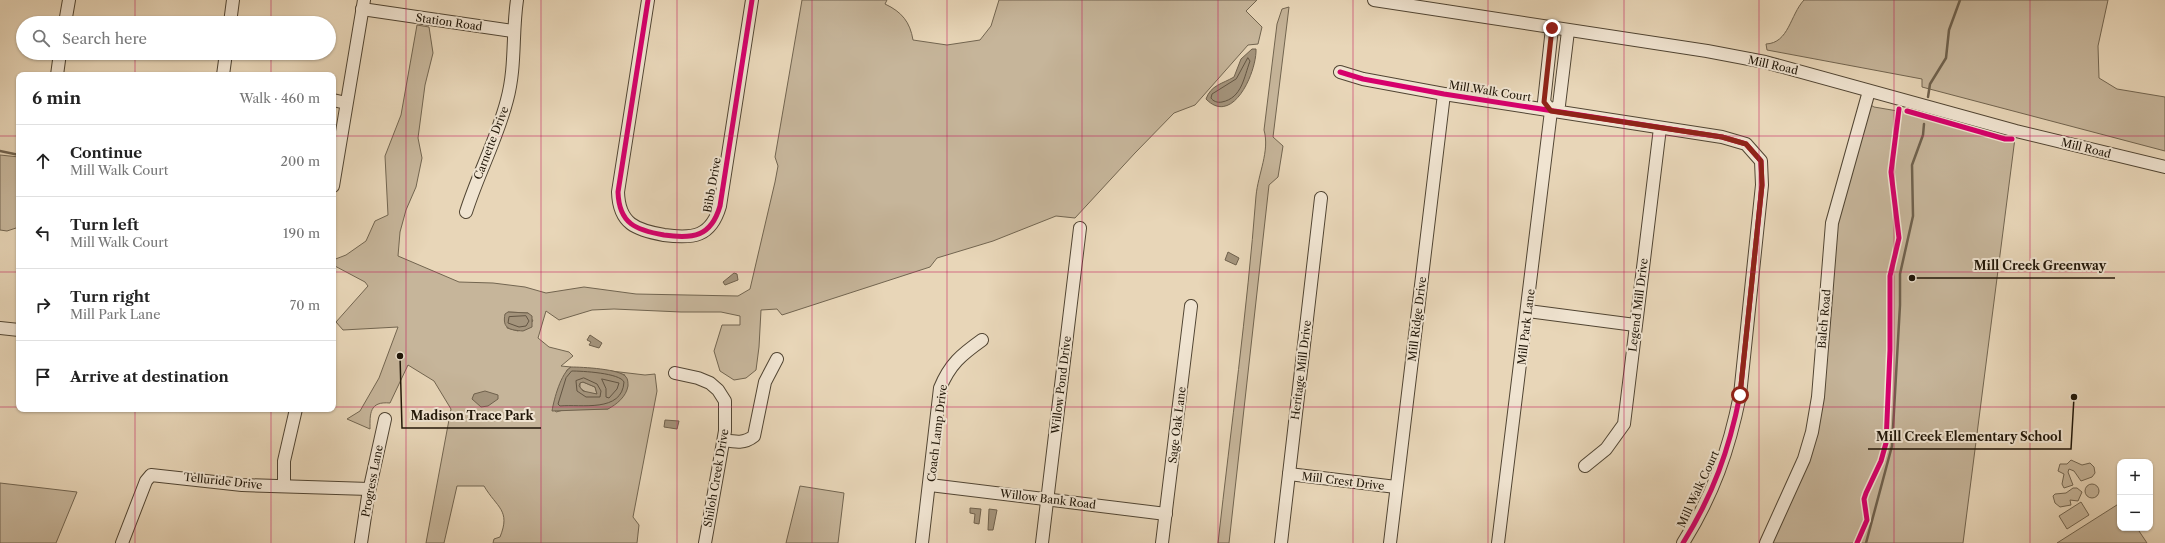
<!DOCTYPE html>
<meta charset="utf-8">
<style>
:root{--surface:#fff;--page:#f6f6f6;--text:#222;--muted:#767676;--line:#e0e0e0}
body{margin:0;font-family:"Libre Caslon Text",serif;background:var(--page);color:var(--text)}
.controls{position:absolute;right:12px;bottom:12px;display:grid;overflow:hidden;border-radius:8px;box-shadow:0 1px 3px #0004}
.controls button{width:36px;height:36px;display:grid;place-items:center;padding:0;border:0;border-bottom:1px solid var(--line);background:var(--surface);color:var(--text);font:20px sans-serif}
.stop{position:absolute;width:12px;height:12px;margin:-9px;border:3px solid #8f2418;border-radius:50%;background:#fff}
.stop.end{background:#8f2418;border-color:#fff;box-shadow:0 1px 4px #0008}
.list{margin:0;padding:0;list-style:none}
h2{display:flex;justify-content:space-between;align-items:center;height:52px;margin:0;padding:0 16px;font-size:17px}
h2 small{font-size:13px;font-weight:400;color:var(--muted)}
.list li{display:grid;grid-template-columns:26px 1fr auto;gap:12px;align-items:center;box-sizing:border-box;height:72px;padding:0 16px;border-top:1px solid var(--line)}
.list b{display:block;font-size:15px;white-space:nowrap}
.list p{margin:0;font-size:13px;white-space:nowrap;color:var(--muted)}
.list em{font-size:13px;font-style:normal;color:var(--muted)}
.icon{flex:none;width:22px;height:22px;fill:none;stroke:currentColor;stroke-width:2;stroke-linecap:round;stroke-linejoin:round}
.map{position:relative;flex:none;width:2165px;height:543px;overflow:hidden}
.search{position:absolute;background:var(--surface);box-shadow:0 1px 3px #0004;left:16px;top:16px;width:320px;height:44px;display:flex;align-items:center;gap:10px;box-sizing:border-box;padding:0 14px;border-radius:22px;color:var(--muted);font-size:15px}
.panel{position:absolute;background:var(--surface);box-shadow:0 1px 3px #0004;left:16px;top:72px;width:320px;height:340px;border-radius:8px}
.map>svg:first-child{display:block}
</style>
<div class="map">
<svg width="2165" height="543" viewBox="0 0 2165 543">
<rect width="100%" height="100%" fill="#e8d6b8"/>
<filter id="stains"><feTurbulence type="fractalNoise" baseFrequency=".005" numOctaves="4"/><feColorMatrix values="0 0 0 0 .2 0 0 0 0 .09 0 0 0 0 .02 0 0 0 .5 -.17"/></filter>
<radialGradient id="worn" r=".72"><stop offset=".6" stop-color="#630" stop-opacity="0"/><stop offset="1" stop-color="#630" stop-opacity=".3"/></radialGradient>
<g fill="#c6b59a" stroke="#726550" fill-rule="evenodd">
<path d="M802 0H887L885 4C902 12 910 22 913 40L947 45 980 40 991 26 999 0H1257L1246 11 1262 27 1258 44 1248 45 1195 105 1174 113 1135 153 1075 218 1056 216 993 241 937 258 930 267 782 315 777 309 761 310 759 347 756 370 746 378 734 380 720 371 714 351 722 325H740V316L721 312H681L614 309 592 310 559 320 546 311 538 338 549 347 569 352 573 356 561 366 571 367 567 370 553 407 556 412 567 409H608L625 375 611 371 645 375 655 374 657 391 633 517 639 525 637 543H493L494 539 500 537C511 510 497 508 484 486H457L444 543H426L451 409 434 381 408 365 390 403C369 401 370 414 370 429L347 419 360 411 379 378 398 327 343 330 336 322 368 286 365 282 333 265V260L346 255 366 241 375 221 388 215 385 156 401 115 417 25 429 27 433 53 425 85 418 138 422 158 416 187 406 210 400 232 398 256 459 282 493 283 525 287 546 293 584 287 636 294 738 296 750 289 775 182 778 166 775 157ZM508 312 528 313 533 321 518 331 507 328Z"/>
<path d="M1804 0H2108L2098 46 2099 78 2117 89 2165 97V151L1922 87V79L1767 50 1766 44C1789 43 1790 15 1804 0Z"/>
<path d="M1289 7 1273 137 1283 146 1278 177 1269 185 1229 543H1218C1231 427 1247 312 1256 196 1258 174 1270 151 1264 130L1277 24 1282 9Z"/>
<path d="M1866 102 1874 107 1939 118 2015 138 1963 543H1766L1812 432 1832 223Z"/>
<path d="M0 155 19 157V227L7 231 0 230Z"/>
<path d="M580 382H583L595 387 597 394 587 393 580 388Z"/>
<path d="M2071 460 2082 465 2090 463 2094 467 2095 473 2092 477 2081 481 2074 471 2069 469 2068 472 2073 485 2064 488 2062 484 2064 474 2058 471 2060 464H2067Z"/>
<path d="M0 483 77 492 56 543H0Z"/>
<circle cx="2092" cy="491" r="7"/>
<path d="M800 486 844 493 838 543H786Z"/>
<path d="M2073 488H2077L2082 492 2078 501 2070 500 2071 505 2060 507 2055 503 2053 496 2055 494 2066 493Z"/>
<path d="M2081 502 2089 515 2067 529 2059 516Z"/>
<path d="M2120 503V528H2137L2147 543H2057Z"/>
</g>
<g fill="#a4947c" stroke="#6f614d" fill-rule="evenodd">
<path d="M1252 49H1256C1257 71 1233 127 1206 99 1211 85 1222 84 1234 77L1241 59Z"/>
<path d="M1228 252 1239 258 1236 265 1225 260Z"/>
<path d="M734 273 737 274 738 280 725 285 723 282Z"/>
<path d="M508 312 528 313 532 316V327L523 331C510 330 502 329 505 314Z"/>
<path d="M590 335 602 343 599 348 589 345 591 342 587 340Z"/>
<path d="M571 367C582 367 621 369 626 377 628 379 628 383 628 386 626 397 617 404 608 409L552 411C554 399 561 373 571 367ZM583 382 595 387 597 394 583 391 579 386 580 383Z"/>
<path d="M485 391 498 395V399L488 406 481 407 472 399 474 394Z"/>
<path d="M665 420 679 421 677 429 664 427Z"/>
<path d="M970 508 981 509 979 524 974 523 975 514 970 513Z"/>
<path d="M989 509 997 510 993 530H988Z"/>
</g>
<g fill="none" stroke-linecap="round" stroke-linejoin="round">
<g stroke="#625442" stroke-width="1">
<path d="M1248 58 1250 61C1244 77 1242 98 1222 102 1217 103 1213 101 1211 98L1212 94 1236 79Z"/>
<path d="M526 316 529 321 526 326 519 327 508 323 509 317Z"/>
<path d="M572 371C582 371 620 373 624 382 622 413 581 404 560 406L558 404 566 378Z"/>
<path d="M584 378 597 384 601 391 600 397H586L577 391 576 381Z"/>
<path d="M602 379 619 383 617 389 609 398 606 397V389Z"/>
</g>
<g stroke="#6f614d" stroke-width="2.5">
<path d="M1928 97 1930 84 1946 58 1949 30 1960 0"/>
<path d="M0 151 19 155"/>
<path d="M1866 543 1892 446 1900 305V274L1913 216 1912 165 1923 135 1924 124"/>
</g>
<defs>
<g id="minor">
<path d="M648 0 618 192C619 224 636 230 664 235 693 239 711 237 720 206L752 0"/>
<path d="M1374 0 1707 51 1765 62 2016 131 2165 167"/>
<path d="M362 9 513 31"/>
<path d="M65 23 69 0"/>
<path d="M230 23 233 0"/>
<path d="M1340 72 1363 79 1444 94 1722 137 1746 144 1761 161 1762 185 1740 395C1729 450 1713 495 1683 543"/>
<path d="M57 75 60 53"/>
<path d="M223 75 226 53"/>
<path d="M333 100 346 103"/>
<path d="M1551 111 1559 105 1568 31"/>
<path d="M333 186 364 0"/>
<path d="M466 212C478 174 497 139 507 100 516 67 512 34 517 0"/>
<path d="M1528 311 1635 325"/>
<path d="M0 328 19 330"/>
<path d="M675 373 698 378 710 383 718 390 725 401V431L705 543"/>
<path d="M724 440C735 442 744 444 754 436L765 382 777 359"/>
<path d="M1585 466 1606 449 1624 424 1660 128"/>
<path d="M1289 474 1396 487"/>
<path d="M930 485 1166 514"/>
<path d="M284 486V461L296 409"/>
<path d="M122 543 146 481 151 475 242 485 369 489"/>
<path d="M361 543 368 496 385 419"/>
<path d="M922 543 940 388C950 364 961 355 982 340"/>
<path d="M1042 543 1080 228"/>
<path d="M1162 543 1191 306"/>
<path d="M1281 543 1321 198"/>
<path d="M1390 543 1444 94"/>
<path d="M1498 543 1551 111 1544 102 1552 28"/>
<path d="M1766 543 1804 459 1812 432 1818 397 1832 223 1869 91"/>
</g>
</defs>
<use href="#minor" stroke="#514533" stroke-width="14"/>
<use href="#minor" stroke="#f0e4d1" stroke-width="12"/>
<defs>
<g id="cycleway">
<path d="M648 0 618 192C619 224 636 230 664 235 693 239 711 237 720 206L752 0"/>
<path d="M1340 72 1363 79 1444 94 1722 137 1746 144 1761 161 1762 185 1740 395C1729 450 1713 495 1683 543"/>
<path d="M1907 111 2005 139H2012"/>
<path d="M1857 543 1867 520 1864 499 1866 493 1881 461 1886 443 1890 350V276L1899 238 1891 172 1899 109"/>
</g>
</defs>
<use href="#cycleway" stroke="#f0e4d1" stroke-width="8"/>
<use href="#cycleway" stroke="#d6006c" stroke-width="5"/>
</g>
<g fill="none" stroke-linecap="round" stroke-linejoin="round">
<path stroke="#8f2418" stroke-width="5" d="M1552 28 1544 102 1551 111 1722 137 1746 144 1761 161 1762 185 1740 395"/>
</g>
<path fill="none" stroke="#c2185b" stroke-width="1" stroke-opacity="0.55" d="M135 0V23M271 0V23M406 0V543M541 0V543M677 0V543M812 0V543M947 0V543M1082 0V543M1218 0V543M1353 0V543M1488 0V543M1624 0V543M1759 0V543M1894 0V543M2030 0V543M135 53V75M271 53V75M0 136H19M333 136H2165M0 272H19M333 272H2165M0 407H19M333 407H2165M135 409V543M271 409V543"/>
<g text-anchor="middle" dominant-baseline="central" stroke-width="4" stroke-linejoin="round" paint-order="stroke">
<g font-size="11" fill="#1f1507" stroke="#f0e4d1">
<text transform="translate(449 22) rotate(8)">Station Road</text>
<text transform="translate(1773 65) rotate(13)">Mill Road</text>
<text transform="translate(1490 91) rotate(9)">Mill Walk Court</text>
<text transform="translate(491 143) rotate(-69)">Carnette Drive</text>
<text transform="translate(2086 148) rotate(14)">Mill Road</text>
<text transform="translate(712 185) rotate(-80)">Bibb Drive</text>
<text transform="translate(1638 305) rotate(-83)">Legend Mill Drive</text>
<text transform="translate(1417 319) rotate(-83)">Mill Ridge Drive</text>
<text transform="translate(1824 319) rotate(-85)">Balch Road</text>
<text transform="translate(1526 327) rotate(-83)">Mill Park Lane</text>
<text transform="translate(1301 370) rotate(-83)">Heritage Mill Drive</text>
<text transform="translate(1061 385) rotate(-83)">Willow Pond Drive</text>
<text transform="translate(1177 425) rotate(-83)">Sage Oak Lane</text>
<text transform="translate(937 433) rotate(-83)">Coach Lamp Drive</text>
<text transform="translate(716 478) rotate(-80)">Shiloh Creek Drive</text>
<text transform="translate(223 481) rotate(6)">Telluride Drive</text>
<text transform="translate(372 481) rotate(-79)">Progress Lane</text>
<text transform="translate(1343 481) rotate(7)">Mill Crest Drive</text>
<text transform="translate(1698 489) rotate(-65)">Mill Walk Court</text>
<text transform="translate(1048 499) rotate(7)">Willow Bank Road</text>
</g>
</g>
<path fill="none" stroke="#1f1507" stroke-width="1.5" d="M1912 278L1966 278H2115M400 356L402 428H541M2074 397L2071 449H1868"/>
<g fill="#1f1507" stroke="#f0e4d1" stroke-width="1.5">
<circle cx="1912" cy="278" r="4"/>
<circle cx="400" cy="356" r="4"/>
<circle cx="2074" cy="397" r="4"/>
</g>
<g font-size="12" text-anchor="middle" font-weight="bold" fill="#1f1507" stroke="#f0e4d1" stroke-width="4" stroke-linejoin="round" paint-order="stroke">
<text x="2040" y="270">Mill Creek Greenway</text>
<text x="472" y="420">Madison Trace Park</text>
<text x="1969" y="441">Mill Creek Elementary School</text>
</g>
<rect width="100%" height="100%" filter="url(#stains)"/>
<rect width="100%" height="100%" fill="url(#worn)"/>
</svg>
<div class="controls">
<button>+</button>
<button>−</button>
</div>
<div class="stop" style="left:1740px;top:395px"></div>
<div class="stop end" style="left:1552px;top:28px"></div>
<div class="search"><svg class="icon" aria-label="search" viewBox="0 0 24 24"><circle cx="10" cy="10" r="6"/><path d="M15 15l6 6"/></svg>Search here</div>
<section class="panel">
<h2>6 min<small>Walk · 460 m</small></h2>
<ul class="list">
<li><svg class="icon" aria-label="ahead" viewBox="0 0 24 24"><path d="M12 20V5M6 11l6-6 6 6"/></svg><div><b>Continue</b><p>Mill Walk Court</p></div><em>200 m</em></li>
<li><svg class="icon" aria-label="left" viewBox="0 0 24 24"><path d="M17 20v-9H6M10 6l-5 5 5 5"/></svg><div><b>Turn left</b><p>Mill Walk Court</p></div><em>190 m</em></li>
<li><svg class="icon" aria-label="right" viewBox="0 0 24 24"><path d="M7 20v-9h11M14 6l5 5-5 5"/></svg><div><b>Turn right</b><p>Mill Park Lane</p></div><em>70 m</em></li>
<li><svg class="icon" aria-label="arrive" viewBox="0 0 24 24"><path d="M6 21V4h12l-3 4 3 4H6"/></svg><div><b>Arrive at destination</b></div></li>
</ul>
</section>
</div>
